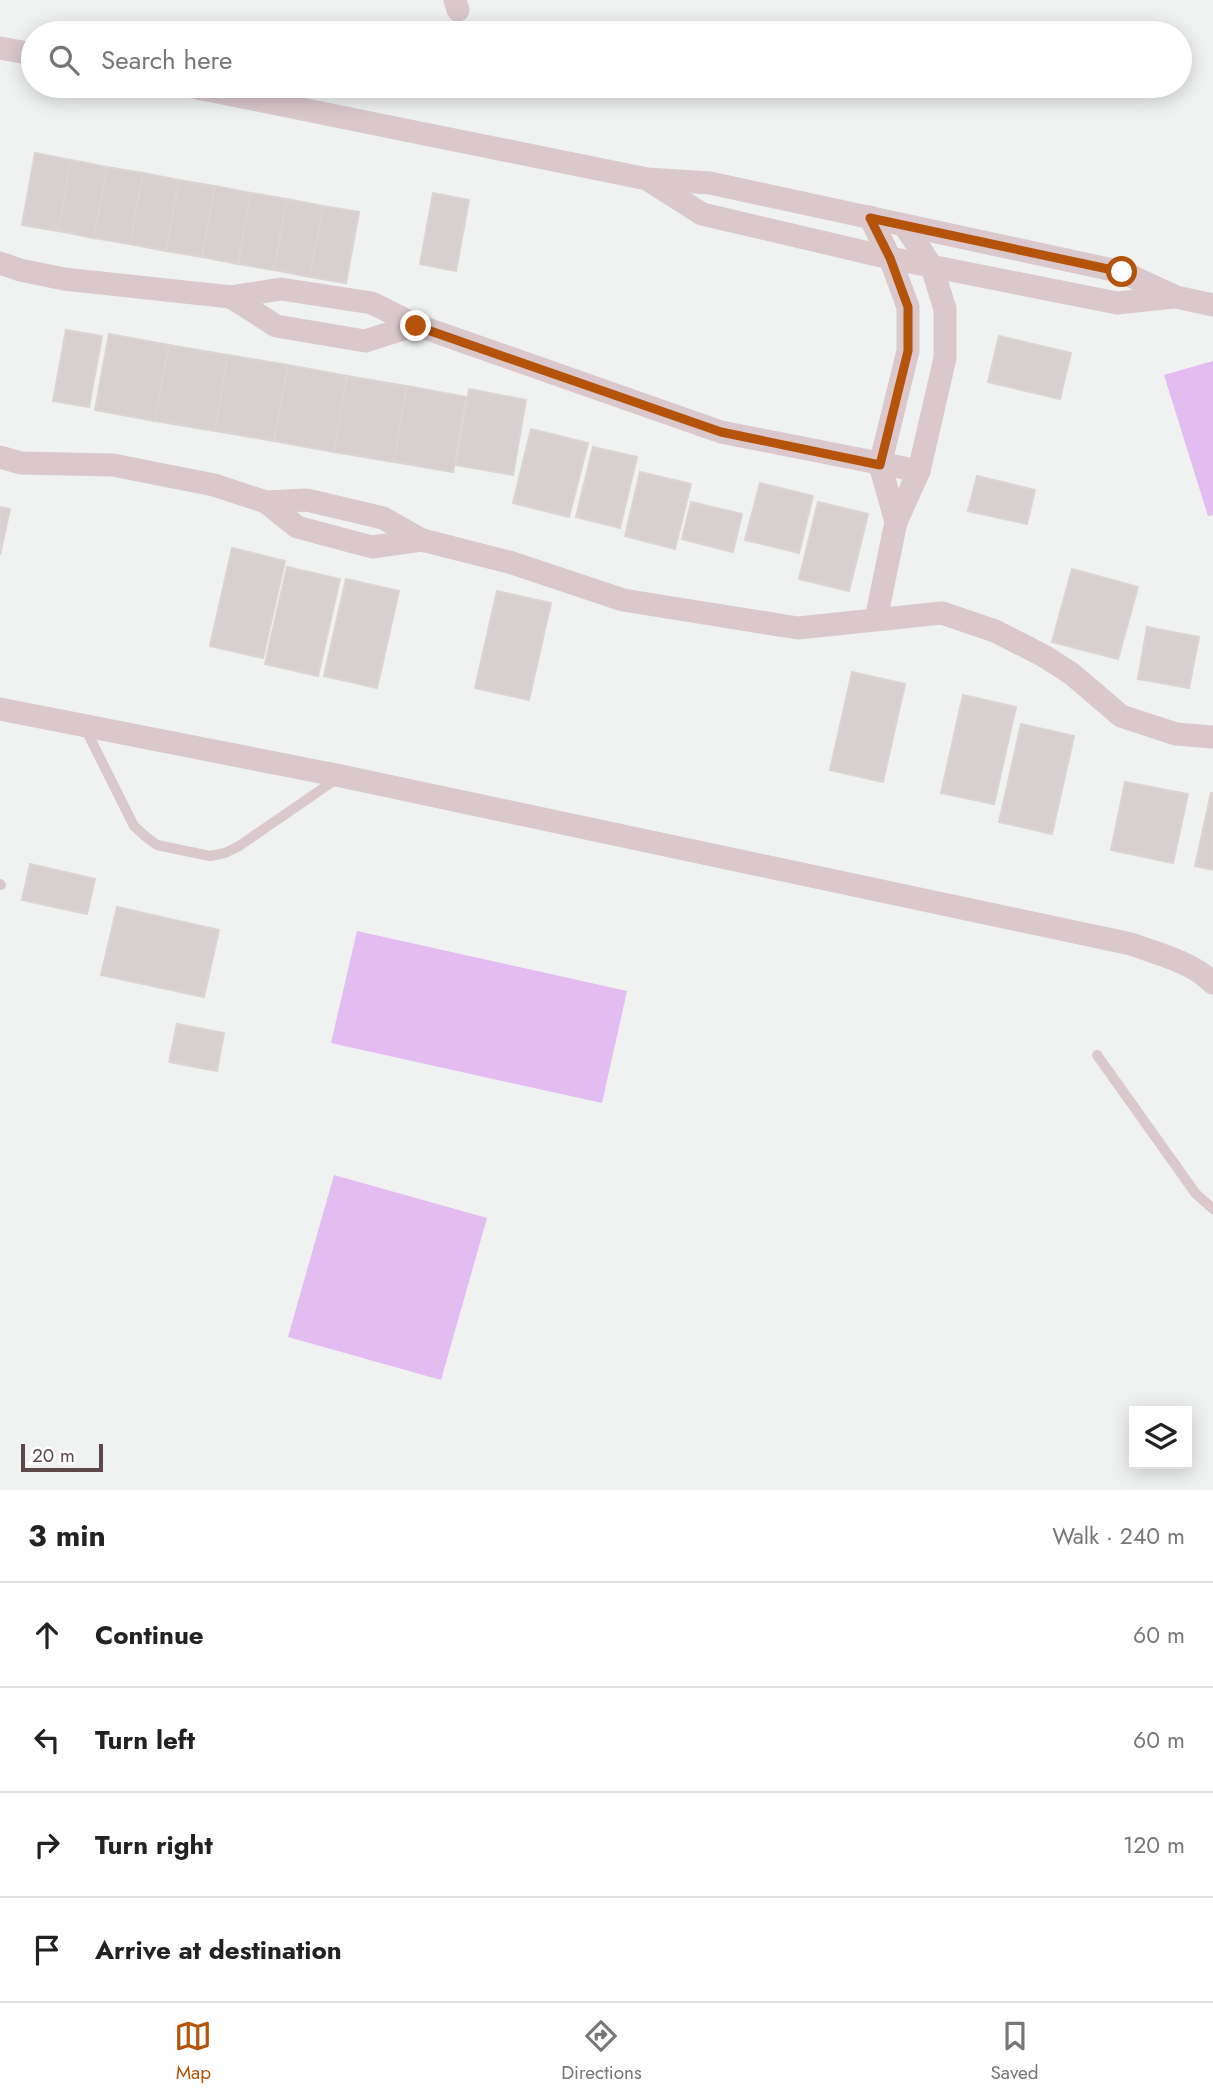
<!DOCTYPE html>
<meta charset="utf-8">
<style>
:root{--surface:#fff;--page:#f6f6f6;--text:#222;--muted:#767676;--line:#e0e0e0;--accent:#b45309}
body{margin:0;font-family:Jost,sans-serif;background:var(--page);color:var(--text)}
.controls{position:absolute;right:21px;bottom:21px;display:grid;overflow:hidden;border-radius:0px;box-shadow:0 4px 18px #0003}
.controls button{width:63px;height:63px;display:grid;place-items:center;padding:0;border:0;border-bottom:2px solid var(--line);background:var(--surface);color:var(--text);font:35px sans-serif}
.scale{position:absolute;left:21px;bottom:18px;width:82px;box-sizing:border-box;padding-left:7px;border:4px solid #5e464b;border-top:0;font-size:19px;line-height:24px;white-space:nowrap;color:#5e464b;-webkit-text-stroke:5px #fff;paint-order:stroke}
.stop{position:absolute;width:21px;height:21px;margin:-16px;border:5px solid #b45309;border-radius:50%;background:#fff}
.stop.end{background:#b45309;border-color:#fff;box-shadow:0 2px 7px #0008}
.list{margin:0;padding:0;list-style:none}
h2{display:flex;justify-content:space-between;align-items:center;height:91px;margin:0;padding:0 28px;font-size:30px}
h2 small{font-size:23px;font-weight:400;color:var(--muted)}
.list li{display:grid;grid-template-columns:46px 1fr auto;gap:21px;align-items:center;box-sizing:border-box;height:105px;padding:0 28px;border-top:2px solid var(--line)}
.list b{display:block;font-size:26px;white-space:nowrap}
.list em{font-size:23px;font-style:normal;color:var(--muted)}
.icon{flex:none;width:38px;height:38px;fill:none;stroke:currentColor;stroke-width:2;stroke-linecap:round;stroke-linejoin:round}
.map{position:relative;flex:none;width:1213px;height:1490px;overflow:hidden}
.search{position:absolute;background:var(--surface);box-shadow:0 4px 18px #0003;left:21px;right:21px;top:21px;height:77px;display:flex;align-items:center;gap:18px;box-sizing:border-box;padding:0 24px;border-radius:38px;color:var(--muted);font-size:26px}
.sheet{height:511px;background:var(--surface)}
nav{display:flex;justify-content:space-around;align-items:center;box-sizing:border-box;height:98px;border-top:2px solid var(--line);background:var(--surface);font-size:19px;color:var(--muted)}
nav a{display:grid;justify-items:center;gap:4px}
nav .on{color:var(--accent)}
.map>svg:first-child{display:block}
</style>
<div class="map">
<svg width="1213" height="1490" viewBox="0 0 1213 1490">
<rect width="100%" height="100%" fill="#eff2f0"/>
<g fill="#e3bcf1">
<path d="M1213 361V515L1208 516 1164 375Z"/>
<path d="M357 931 627 991 602 1103 331 1043Z"/>
<path d="M334 1175 487 1218 441 1380 288 1337Z"/>
</g>
<g fill="#d7cfd0" stroke="#dbd4d3" stroke-width="2">
<path d="M35 153 71 160 58 231 22 225Z"/>
<path d="M71 160 107 167 94 238 58 231Z"/>
<path d="M107 167 143 173 130 244 94 238Z"/>
<path d="M143 173 179 180 166 251 130 244Z"/>
<path d="M179 180 215 186 202 257 166 251Z"/>
<path d="M215 186 251 193 238 264 202 257Z"/>
<path d="M251 193 287 199 274 270 238 264Z"/>
<path d="M433 193 469 200 456 271 420 264Z"/>
<path d="M287 199 323 206 310 277 274 270Z"/>
<path d="M323 206 359 212 346 283 310 277Z"/>
<path d="M66 330 102 336 89 407 53 401Z"/>
<path d="M109 334 169 345 155 421 95 410Z"/>
<path d="M999 336 1071 353 1060 399 988 382Z"/>
<path d="M169 345 228 355 215 431 155 421Z"/>
<path d="M228 355 288 365 274 441 215 431Z"/>
<path d="M288 365 347 376 334 452 274 441Z"/>
<path d="M347 376 407 386 394 462 334 452Z"/>
<path d="M407 386 466 397 453 472 394 462Z"/>
<path d="M469 389 526 400 513 475 456 465Z"/>
<path d="M531 429 588 443 569 517 513 503Z"/>
<path d="M593 447 637 457 620 528 576 517Z"/>
<path d="M640 472 691 484 675 549 625 536Z"/>
<path d="M977 476 1035 490 1027 524 968 511Z"/>
<path d="M760 483 813 496 799 553 745 540Z"/>
<path d="M691 502 742 514 733 552 682 539Z"/>
<path d="M818 502 868 514 849 591 799 579Z"/>
<path d="M0 507 10 509 0 555Z"/>
<path d="M232 548 285 561 263 658 210 646Z"/>
<path d="M287 567 340 579 318 676 265 664Z"/>
<path d="M1072 569 1138 587 1118 659 1052 642Z"/>
<path d="M346 579 399 591 377 688 324 676Z"/>
<path d="M497 591 551 603 529 700 475 688Z"/>
<path d="M1147 627 1199 637 1189 688 1138 679Z"/>
<path d="M852 672 905 684 883 782 830 770Z"/>
<path d="M963 695 1016 707 994 804 941 793Z"/>
<path d="M1021 724 1074 736 1052 834 999 822Z"/>
<path d="M1125 782 1188 794 1173 863 1111 850Z"/>
<path d="M1211 793H1213V870L1195 866Z"/>
<path d="M30 864 95 879 87 914 22 900Z"/>
<path d="M117 907 219 930 204 997 101 975Z"/>
<path d="M177 1024 224 1033 217 1071 169 1062Z"/>
</g>
<g fill="none" stroke-linecap="round" stroke-linejoin="round">
<g stroke="#dac8cc" stroke-width="10">
<path d="M84 726 134 826 145 836 157 845 210 856 225 853 239 846 338 778"/>
<path d="M0 884 1 885"/>
<path d="M1097 1055 1196 1194 1213 1209"/>
</g>
<g stroke="#dac8cc" stroke-width="23">
<path d="M455 0 458 10"/>
<path d="M0 48 33 54"/>
<path d="M188 86 647 179 710 183 1122 272 1176 297 1213 305"/>
<path d="M650 181 702 214 890 258 1117 303 1174 297"/>
<path d="M870 217 890 258 908 307V351L880 465 896 522"/>
<path d="M0 263 20 270 64 279 231 297 281 289 372 303 416 325 721 432 919 471"/>
<path d="M231 297 276 326 365 341 416 325"/>
<path d="M0 457 21 463 113 465 214 485 266 502 297 527 372 547 422 540"/>
<path d="M266 502 307 500 383 518 422 540 509 562 623 600 798 628 942 613 995 631 1044 656 1072 674 1121 716 1176 734 1213 737"/>
<path d="M876 619 896 522 919 471 945 358V309L932 267 904 225"/>
<path d="M0 709 341 776 1131 944C1158 954 1192 962 1213 983"/>
</g>
</g>
<g fill="none" stroke-linecap="round" stroke-linejoin="round">
<path stroke="#b45309" stroke-width="9" d="M416 326 721 432 880 465 908 351V307L890 258 870 218 1122 272"/>
</g>
</svg>
<div class="controls">
<button><svg class="icon" aria-label="layers" viewBox="0 0 24 24"><path d="M12 4l9 5-9 5-9-5zM3 14l9 5 9-5"/></svg></button>
</div>
<div class="scale">20 m</div>
<div class="stop" style="left:1122px;top:272px"></div>
<div class="stop end" style="left:416px;top:326px"></div>
<div class="search"><svg class="icon" aria-label="search" viewBox="0 0 24 24"><circle cx="10" cy="10" r="6"/><path d="M15 15l6 6"/></svg>Search here</div>
</div>
<section class="sheet">
<h2>3 min<small>Walk · 240 m</small></h2>
<ul class="list">
<li><svg class="icon" aria-label="ahead" viewBox="0 0 24 24"><path d="M12 20V5M6 11l6-6 6 6"/></svg><div><b>Continue</b></div><em>60 m</em></li>
<li><svg class="icon" aria-label="left" viewBox="0 0 24 24"><path d="M17 20v-9H6M10 6l-5 5 5 5"/></svg><div><b>Turn left</b></div><em>60 m</em></li>
<li><svg class="icon" aria-label="right" viewBox="0 0 24 24"><path d="M7 20v-9h11M14 6l5 5-5 5"/></svg><div><b>Turn right</b></div><em>120 m</em></li>
<li><svg class="icon" aria-label="arrive" viewBox="0 0 24 24"><path d="M6 21V4h12l-3 4 3 4H6"/></svg><div><b>Arrive at destination</b></div></li>
</ul>
</section>
<nav>
<a class="on"><svg class="icon" aria-label="map" viewBox="0 0 24 24"><path d="M3 6l6-2 6 2 6-2v14l-6 2-6-2-6 2zM9 4v14M15 6v14"/></svg>Map</a>
<a><svg class="icon" aria-label="directions" viewBox="0 0 24 24"><path d="M12 3l9 9-9 9-9-9zM9 14v-3h6M13 9l2 2-2 2"/></svg>Directions</a>
<a><svg class="icon" aria-label="saved" viewBox="0 0 24 24"><path d="M7 4h10v16l-5-4-5 4z"/></svg>Saved</a>
</nav>
